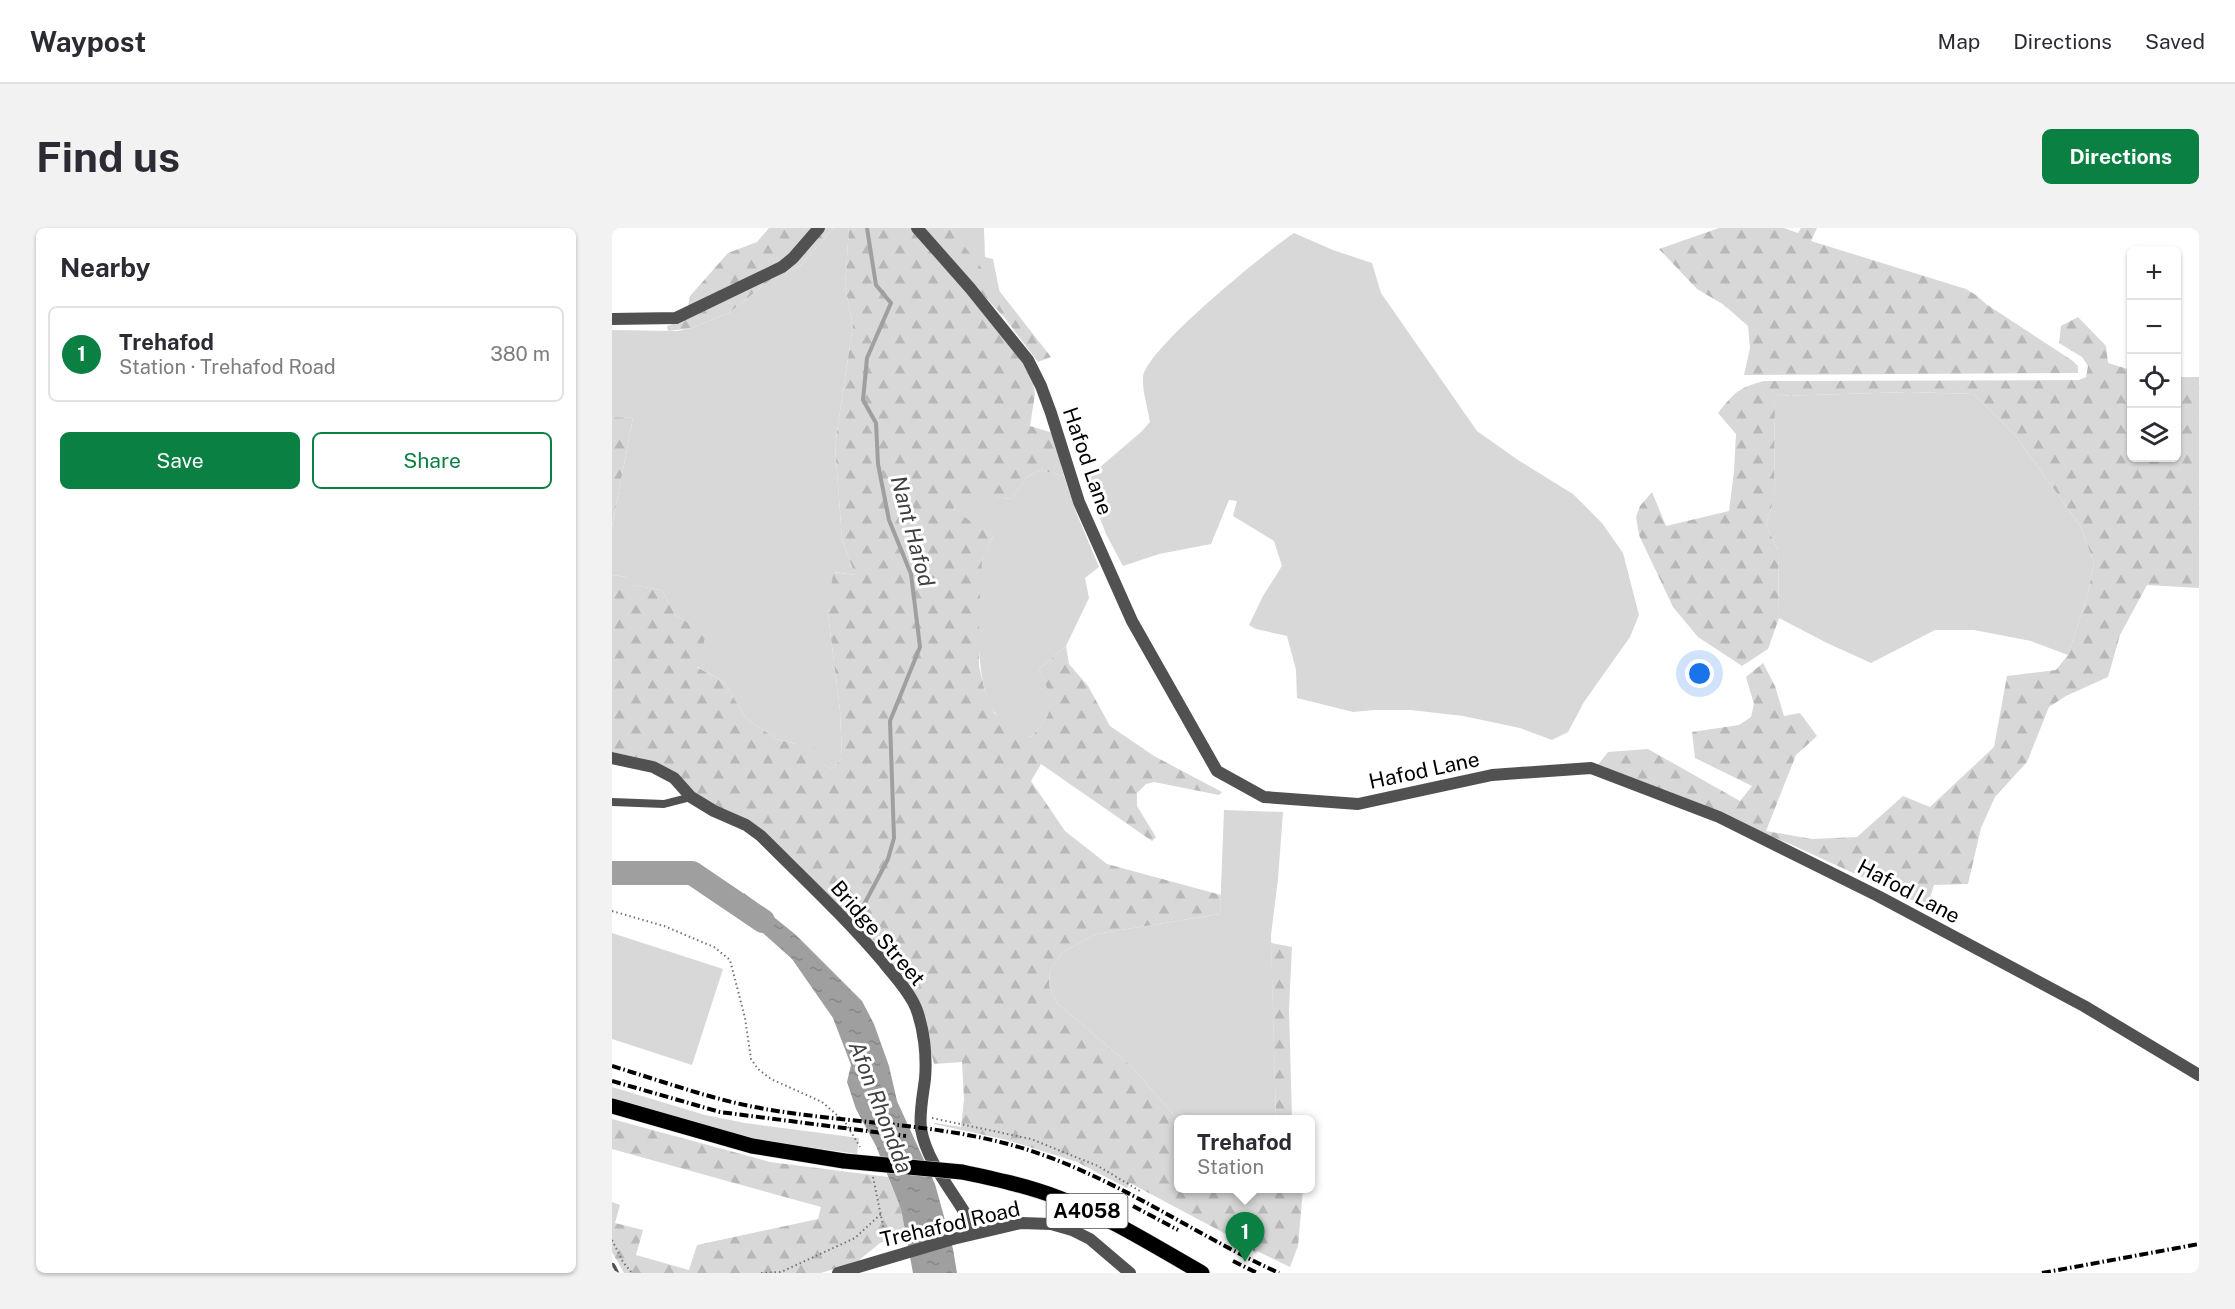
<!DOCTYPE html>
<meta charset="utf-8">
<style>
:root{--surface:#fff;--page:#f2f2f3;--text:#2b2b33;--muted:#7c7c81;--line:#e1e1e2;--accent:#0b8043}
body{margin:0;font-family:"Public Sans",sans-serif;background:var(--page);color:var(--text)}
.controls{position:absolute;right:18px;top:18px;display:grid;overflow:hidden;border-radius:9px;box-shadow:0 2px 4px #0004}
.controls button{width:54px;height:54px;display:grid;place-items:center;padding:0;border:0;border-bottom:2px solid var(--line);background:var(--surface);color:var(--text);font:30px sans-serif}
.you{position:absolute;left:1088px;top:446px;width:21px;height:21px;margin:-15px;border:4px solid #fff;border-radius:50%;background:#1a73e8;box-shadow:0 0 0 9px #1a73e833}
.badge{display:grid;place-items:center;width:39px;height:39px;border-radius:50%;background:var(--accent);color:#fff;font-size:20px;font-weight:700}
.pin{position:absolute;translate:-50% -50px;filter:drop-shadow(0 2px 3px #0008)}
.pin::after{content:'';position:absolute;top:32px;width:21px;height:18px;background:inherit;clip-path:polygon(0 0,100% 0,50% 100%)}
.popup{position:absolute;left:562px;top:887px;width:141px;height:78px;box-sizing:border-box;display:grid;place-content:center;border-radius:9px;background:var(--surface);filter:drop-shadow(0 2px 4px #0005);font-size:20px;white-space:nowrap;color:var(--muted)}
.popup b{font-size:22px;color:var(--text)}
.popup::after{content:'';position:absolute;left:50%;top:100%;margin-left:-12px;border:12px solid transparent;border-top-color:var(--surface)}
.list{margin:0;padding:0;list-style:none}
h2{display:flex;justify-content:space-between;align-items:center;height:78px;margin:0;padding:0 24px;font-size:26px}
h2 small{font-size:20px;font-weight:400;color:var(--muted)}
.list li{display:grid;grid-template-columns:39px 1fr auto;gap:18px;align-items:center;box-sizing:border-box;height:96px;margin:0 12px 12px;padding:0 12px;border:2px solid var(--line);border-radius:9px}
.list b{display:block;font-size:22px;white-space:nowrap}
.list p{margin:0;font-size:20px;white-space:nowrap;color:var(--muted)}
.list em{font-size:20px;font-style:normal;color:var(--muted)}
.actions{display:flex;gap:12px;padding:18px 24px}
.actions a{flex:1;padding:14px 0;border:2px solid var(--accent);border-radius:9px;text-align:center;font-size:21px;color:var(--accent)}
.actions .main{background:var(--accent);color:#fff}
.icon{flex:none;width:33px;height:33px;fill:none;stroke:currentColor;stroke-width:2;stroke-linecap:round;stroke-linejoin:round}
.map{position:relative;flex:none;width:1587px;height:1045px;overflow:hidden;border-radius:9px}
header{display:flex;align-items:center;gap:36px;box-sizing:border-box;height:84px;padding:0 30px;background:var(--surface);border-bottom:2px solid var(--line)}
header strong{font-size:28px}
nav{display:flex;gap:33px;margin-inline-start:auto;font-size:21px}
.intro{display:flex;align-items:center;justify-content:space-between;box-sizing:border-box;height:144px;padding:0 36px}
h1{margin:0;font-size:42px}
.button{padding:15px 27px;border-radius:9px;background:var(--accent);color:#fff;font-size:21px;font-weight:700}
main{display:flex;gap:36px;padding:0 36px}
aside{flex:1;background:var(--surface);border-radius:9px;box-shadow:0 2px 4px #0004}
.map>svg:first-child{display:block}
</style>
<header>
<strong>Waypost</strong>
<nav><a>Map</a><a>Directions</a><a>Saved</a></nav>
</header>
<div class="intro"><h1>Find us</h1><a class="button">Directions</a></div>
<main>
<aside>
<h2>Nearby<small></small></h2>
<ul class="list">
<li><span class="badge">1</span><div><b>Trehafod</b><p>Station · Trehafod Road</p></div><em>380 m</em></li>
</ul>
<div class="actions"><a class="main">Save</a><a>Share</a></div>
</aside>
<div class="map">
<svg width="1587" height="1045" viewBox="0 0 1587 1045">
<defs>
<pattern id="forest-firs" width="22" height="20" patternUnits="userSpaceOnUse" patternTransform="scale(1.5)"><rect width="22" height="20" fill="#d8d8d8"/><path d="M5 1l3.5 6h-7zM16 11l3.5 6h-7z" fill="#b8b8b8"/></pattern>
<pattern id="water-ripples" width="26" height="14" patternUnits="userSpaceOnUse" patternTransform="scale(1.5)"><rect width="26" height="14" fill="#9f9f9f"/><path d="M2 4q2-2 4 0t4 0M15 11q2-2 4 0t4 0" fill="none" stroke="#878787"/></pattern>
</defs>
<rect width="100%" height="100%" fill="#fff"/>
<g fill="#d8d8d8">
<path d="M222 0H237L233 58 241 97 223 217 230 311 243 347 222 344 216 386 228 483 230 530 220 541 212 537 184 516 164 511 134 490 112 454 84 438 78 395 64 388 50 362 19 357 15 349 0 347V299L21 190 0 189V102L65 103 80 100 118 84 161 50 188 38Z"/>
<path d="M338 0H372L373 29 381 31 388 66Z"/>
<path d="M682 5 721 22 760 35 769 65 865 203 906 232 961 266 990 295 1011 325 1027 387 1018 409 972 474 956 504 940 512 908 500 851 488 799 482H762L741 484 685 470 684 442 675 408 644 401 637 397 651 368 670 338 662 313 621 288 625 273 617 272 599 316 547 326 511 338 494 306 473 252 529 204 538 194C536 180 530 163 531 149 534 121 655 23 682 5Z"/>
<path d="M1297 164 1362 166 1403 207 1469 299 1482 335 1476 365 1456 427 1419 413 1362 402H1323L1259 435 1215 415 1167 390 1166 322 1154 297 1162 271 1163 168Z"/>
<path d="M428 242 452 248 464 284 487 339 473 350 477 370 454 418 427 441C442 474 446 481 419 509 408 502 393 495 384 486 362 466 364 362 370 333 372 324 378 316 381 308L342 283 349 265 399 271 415 249Z"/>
<path d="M612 582 671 584 666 651 659 707 664 891 567 893 519 838 445 775 437 758 438 742 451 724 484 706 608 686Z"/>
<path d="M0 705 111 741 80 837 0 811Z"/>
<path d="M0 859 93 887 133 895 247 910 245 926 146 912 0 871Z"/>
</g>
<g fill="url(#forest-firs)">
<path d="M157 0H200L172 32 76 79 78 68 116 25 145 14Z"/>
<path d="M211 0H222L188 38 161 50 118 84 80 100 56 103 55 98 73 92 147 53Z"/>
<path d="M237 0H301L399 114 420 149 423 166 418 198 441 205 452 248 428 242 415 249 399 271 350 266 342 282 381 308 370 332 367 385V438L373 464 382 485 419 509C446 481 441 474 427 441L454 418 457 436 476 458 498 498 542 528 610 564 607 567 542 554 534 556 525 565V578L544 609 540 613 429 536 419 553 453 603 495 636 609 667 608 686 484 706 451 724 438 742 437 758 445 775 519 838 567 893V960L691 961 686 1018 678 1039 645 1023 644 1025 624 1016 625 1012 518 955 515 960 465 934 395 912 322 896 323 895 349 899 352 871 350 834 322 836 316 811 297 758 283 738 166 619 87 568 48 537 29 530 0 524V347L15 349 20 357 50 362 64 388 78 395 93 410 85 439 112 454 134 490 150 501 164 511 208 522 212 537 220 541 230 530 228 483 216 386 221 344 243 347 230 311 223 217 241 97 233 58Z"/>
<path d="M308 0H338L439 129 426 134 392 89Z"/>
<path d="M1107 0H1172L1186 5 1189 0H1205L1199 13 1354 61 1364 67 1374 76 1461 133 1466 138V145L1132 147 1138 120 1136 98 1112 77 1085 61 1047 21Z"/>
<path d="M1466 89 1494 118 1496 135 1519 142 1520 230H1564L1565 149H1587V360L1535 357 1508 407 1496 449 1454 468 1437 479 1415 534 1383 569 1369 600 1356 656 1322 657 1315 679 1178 616 985 538 996 524 1036 521 1128 573 1140 558 1083 530 1080 504 1127 497 1139 489 1142 476 1134 449 1151 435 1163 458 1172 488 1188 485 1205 508 1184 527 1154 603 1200 611 1245 609 1291 568 1318 579 1382 519 1395 448 1444 442 1456 427 1476 365 1482 335 1469 299 1403 207 1362 166 1297 164 1163 168 1162 271 1154 297 1166 322 1167 390 1156 421 1130 438 1086 409 1061 379 1027 307 1024 289 1028 278 1040 264 1054 298 1117 283 1122 243 1124 206 1106 185C1123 164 1126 160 1152 153L1467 152 1474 149 1476 138 1470 129 1447 115 1449 98Z"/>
<path d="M0 189 21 190 0 299Z"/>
<path d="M659 715 680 719 677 781 680 891H664Z"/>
<path d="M0 891 158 934 276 949 289 981 294 1007 268 1015 246 1033 209 1045H12L0 1024V974L8 977 3 995 31 1002 24 1027 77 1042 85 1017 206 991 209 979 0 921Z"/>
</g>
<path fill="url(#water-ripples)" d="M132 665 184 707 250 773 262 796 277 838 285 873 323 956 341 1021 345 1045H301L289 981 264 918 244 881 235 854 239 837 221 790 180 731 152 706 120 682Z"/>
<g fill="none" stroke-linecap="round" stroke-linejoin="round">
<path stroke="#9f9f9f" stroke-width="4" d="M246 688 276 631 282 610 278 493 308 419 299 346 277 292 266 236 264 195 251 172 255 130 279 75 264 57 255 0"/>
<path stroke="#9f9f9f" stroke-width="24" d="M0 645H80L151 693"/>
<defs>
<g id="primary">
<path d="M0 878 140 918 232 933"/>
<path d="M350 944C383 951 416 958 447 970 497 989 544 1019 590 1045"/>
</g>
</defs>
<use href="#primary" stroke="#dbdbdb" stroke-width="16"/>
<g stroke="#737373" stroke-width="2" stroke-dasharray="1.5 3" stroke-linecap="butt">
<path d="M0 683 52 698 102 719 118 732 133 790 139 831 146 841 159 851 210 874 233 894 248 919"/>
<path d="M320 890 419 911 486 938 528 963"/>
<path d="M261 949 275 1017"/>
<path d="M0 1012 11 1034 20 1045"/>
<path d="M625 1014 643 1022 642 1024"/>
<path d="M149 1045 169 1044 243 1010 270 985"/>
</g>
<g stroke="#515151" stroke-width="8">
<path d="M0 574 52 576 79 569"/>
<path d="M0 1039 3 1045"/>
</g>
<g stroke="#515151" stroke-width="12">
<path d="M305 0 358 60 416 132 429 158 439 185 467 274 520 393 605 543 652 569 746 576 880 547 979 540 1107 589 1266 668 1472 778 1587 847"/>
<path d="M0 91 64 90 170 39 181 30 207 0"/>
<path d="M0 530 41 539 62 550 79 569 102 583 134 597 149 608C191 650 234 690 272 735 283 749 297 763 304 780 312 801 315 828 313 851 311 867 307 885 309 901 316 940 348 970 364 1005"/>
<path d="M226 1045 341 1011 409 995 439 996 460 1002 478 1011 518 1045"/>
</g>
<use href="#primary" stroke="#000" stroke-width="15"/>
<g stroke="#000" stroke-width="4" stroke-dasharray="9 3 1.5 3" stroke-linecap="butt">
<path d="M0 838C50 853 101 872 153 881 234 895 317 895 396 916 494 942 577 1004 667 1045"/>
<path d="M0 853 108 884 294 908"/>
<path d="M521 978 566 1002"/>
<path d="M621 1033 645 1045"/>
<path d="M1430 1045 1587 1016"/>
</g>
<defs>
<path id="primary-bridge" d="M232 933 350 944"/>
</defs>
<use href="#primary-bridge" stroke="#dbdbdb" stroke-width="16" stroke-linecap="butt"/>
<use href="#primary-bridge" stroke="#000" stroke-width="15"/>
</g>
<g text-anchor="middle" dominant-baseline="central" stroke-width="6" stroke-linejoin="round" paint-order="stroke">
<rect fill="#fff" stroke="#4c4c4c" stroke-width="1.5" x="434.5" y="966" width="81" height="34" rx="4.5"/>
<g font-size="20" font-weight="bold" fill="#000">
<text x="475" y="983">A4058</text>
</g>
<g font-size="21" fill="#000" stroke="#fff">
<text transform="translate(476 233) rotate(71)">Hafod Lane</text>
<text transform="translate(812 542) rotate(-12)">Hafod Lane</text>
<text transform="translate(1297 663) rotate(28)">Hafod Lane</text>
<text transform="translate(266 705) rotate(49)">Bridge Street</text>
<text transform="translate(338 996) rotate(-13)">Trehafod Road</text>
</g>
<g font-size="22" font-style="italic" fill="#404040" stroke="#fff">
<text transform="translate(301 303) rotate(75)">Nant Hafod</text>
<text transform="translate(269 879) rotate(69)">Afon Rhondda</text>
</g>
</g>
</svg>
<div class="controls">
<button>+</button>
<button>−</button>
<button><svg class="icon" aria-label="locate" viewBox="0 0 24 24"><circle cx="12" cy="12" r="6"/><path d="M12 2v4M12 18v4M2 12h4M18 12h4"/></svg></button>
<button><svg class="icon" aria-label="layers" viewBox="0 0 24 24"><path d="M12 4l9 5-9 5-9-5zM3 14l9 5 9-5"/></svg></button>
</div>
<div class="you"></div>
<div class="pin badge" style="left:633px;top:1034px">1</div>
<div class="popup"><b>Trehafod</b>Station</div>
</div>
</main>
